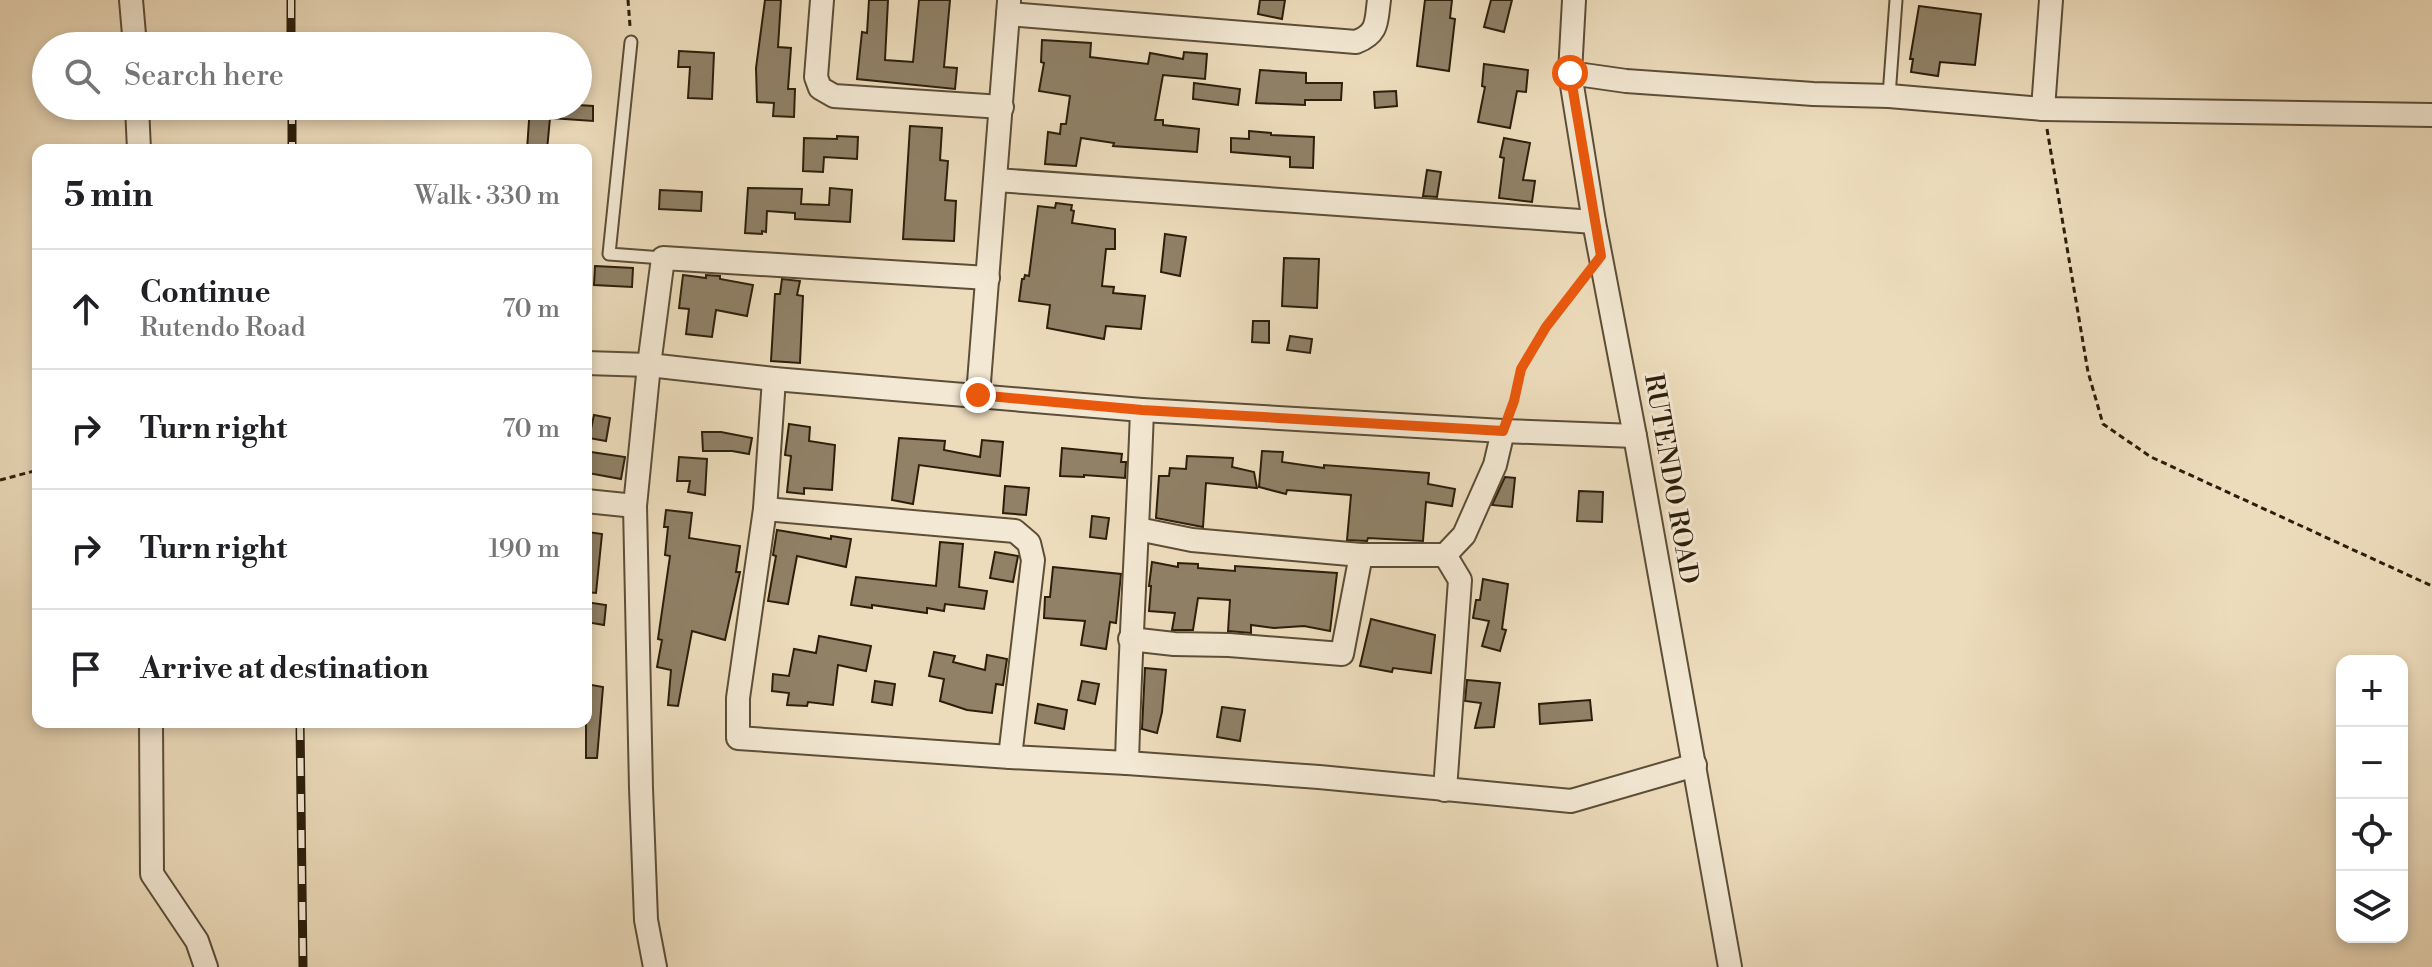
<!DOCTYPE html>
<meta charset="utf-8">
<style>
:root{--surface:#fff;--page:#f2f2f2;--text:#202124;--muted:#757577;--line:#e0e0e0}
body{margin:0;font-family:"Libre Bodoni",serif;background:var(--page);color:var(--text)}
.controls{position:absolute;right:24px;bottom:24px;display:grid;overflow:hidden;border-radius:16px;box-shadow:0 4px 12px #0003}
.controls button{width:72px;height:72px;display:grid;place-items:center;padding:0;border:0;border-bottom:2px solid var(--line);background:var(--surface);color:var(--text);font:40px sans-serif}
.stop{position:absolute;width:24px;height:24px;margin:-18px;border:6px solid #ea580c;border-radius:50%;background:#fff}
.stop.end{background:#ea580c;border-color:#fff;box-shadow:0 2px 8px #0008}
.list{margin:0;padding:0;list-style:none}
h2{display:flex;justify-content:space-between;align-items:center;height:104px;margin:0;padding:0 32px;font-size:34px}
h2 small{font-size:26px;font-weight:400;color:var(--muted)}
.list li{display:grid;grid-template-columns:52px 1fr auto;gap:24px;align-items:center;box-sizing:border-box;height:120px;padding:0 32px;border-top:2px solid var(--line)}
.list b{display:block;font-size:30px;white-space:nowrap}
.list p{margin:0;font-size:26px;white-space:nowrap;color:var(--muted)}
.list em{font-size:26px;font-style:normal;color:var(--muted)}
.icon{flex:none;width:44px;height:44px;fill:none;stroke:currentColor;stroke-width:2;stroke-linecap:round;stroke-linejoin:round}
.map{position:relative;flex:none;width:2432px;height:967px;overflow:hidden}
.search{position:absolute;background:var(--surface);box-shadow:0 4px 12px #0003;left:32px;top:32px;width:560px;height:88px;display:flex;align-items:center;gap:20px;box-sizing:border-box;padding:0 28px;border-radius:44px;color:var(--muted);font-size:30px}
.panel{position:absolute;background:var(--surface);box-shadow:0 4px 12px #0003;left:32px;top:144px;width:560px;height:584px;border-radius:16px}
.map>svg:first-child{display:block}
</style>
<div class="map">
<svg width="2432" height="967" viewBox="0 0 2432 967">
<rect width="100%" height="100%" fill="#eddcbc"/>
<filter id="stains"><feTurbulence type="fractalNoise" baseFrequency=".0025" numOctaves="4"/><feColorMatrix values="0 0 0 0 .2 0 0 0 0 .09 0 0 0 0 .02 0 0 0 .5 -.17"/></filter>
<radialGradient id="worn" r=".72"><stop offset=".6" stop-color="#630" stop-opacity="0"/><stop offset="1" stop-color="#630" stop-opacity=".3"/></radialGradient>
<g fill="#908167" stroke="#2c1e0b" stroke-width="2">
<path d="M765 0H781L778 47 791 48 788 89H795L794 117 773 116 774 103 757 102 756 68Z"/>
<path d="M869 0H888L885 60 913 62 919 0H950L944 67 957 68 955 89 857 79 862 32 867 33Z"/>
<path d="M1260 0H1285L1282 19 1258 14Z"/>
<path d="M1425 0H1452L1450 18 1455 19 1449 71 1417 66Z"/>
<path d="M1491 0H1512L1504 32 1484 27Z"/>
<path d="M1919 6 1981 14 1975 65 1940 62 1938 76 1911 72 1913 59H1910Z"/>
<path d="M1042 40 1091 43 1090 57 1148 64 1150 53 1183 59 1184 52 1207 54 1205 79 1163 75 1155 120H1163V125L1199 129 1197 152 1113 146 1114 143 1081 138 1076 166 1045 164 1048 132 1060 134 1061 124H1066L1070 96 1039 91 1044 63 1041 62Z"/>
<path d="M679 51 714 53 712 99 688 98 690 67H678Z"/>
<path d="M1484 64 1528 70 1526 92 1517 91 1510 128 1478 122 1485 87 1482 86Z"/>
<path d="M1260 70 1306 73V83H1342L1341 100H1305V105L1256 103Z"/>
<path d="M1194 83 1240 89 1238 105 1193 99Z"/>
<path d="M1396 91 1397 106 1375 108 1374 92Z"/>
<path d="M578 105 593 106V121L550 118 547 150H527L530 106Z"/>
<path d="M910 126 942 128 940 160 948 161 945 200 956 201 954 241 903 239Z"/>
<path d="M1249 131 1271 133V135L1314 137 1313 168 1290 167V157L1231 152V138L1249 139Z"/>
<path d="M837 136 858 137 857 159 824 157 823 172 803 171 804 138 837 139Z"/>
<path d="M1504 138 1530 143 1523 180 1535 181 1532 202 1499 198 1504 158 1500 157Z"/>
<path d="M1427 170 1441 172 1437 197 1423 196Z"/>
<path d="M748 188 802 189 801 204 829 205 830 188 852 190 850 222 795 219V213L767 211 766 232 762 231V234L745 233Z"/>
<path d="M660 190 702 192 701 211 659 209Z"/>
<path d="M1056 203 1072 205 1071 210 1074 211 1072 223 1115 229V249H1106L1102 286 1114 287 1113 293 1145 296 1141 329 1106 326 1104 339 1047 328 1050 305 1019 301 1022 279H1024L1025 275 1029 276 1038 206 1055 208Z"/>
<path d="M1165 234 1186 237 1180 276 1161 272Z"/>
<path d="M1284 258 1319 259 1317 308 1282 306Z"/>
<path d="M595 266 633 268 632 287 594 285Z"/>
<path d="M683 275 706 278V275L720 276V279L753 285 747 316 716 310 712 337 686 334 689 309 679 308Z"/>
<path d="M782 279 800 281 797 295 803 296 800 363 771 361 775 294H780Z"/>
<path d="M1253 321H1269V343L1252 342Z"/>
<path d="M1290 336 1312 339 1310 353 1287 350Z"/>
<path d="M594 415 610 418 606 441 589 438Z"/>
<path d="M789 424 810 427 809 441 835 445 832 490 804 488V494L787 492 791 456 785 455Z"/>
<path d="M702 432H721L752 438 749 454 732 451H703Z"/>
<path d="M899 438 945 441 944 450 980 457 982 440 1003 442 1000 476 919 465 913 504 892 500Z"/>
<path d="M1062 448 1122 454 1121 462H1126L1125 478 1084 475V477L1060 476Z"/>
<path d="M1262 451 1283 452 1282 462 1324 468V465L1429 473 1428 484 1455 489 1452 506 1426 502 1423 541 1368 538 1367 541 1347 540 1351 495 1287 490 1286 494 1259 487Z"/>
<path d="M591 452 625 457 621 479 588 473Z"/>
<path d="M1187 456 1233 458 1232 467 1254 472 1257 488 1206 483 1203 527 1156 518 1159 476H1169L1170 468 1186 469Z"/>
<path d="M679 457 707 459 705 495 688 492 690 481H677Z"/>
<path d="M1505 477 1515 478 1512 507 1492 505Z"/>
<path d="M1005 486 1029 488 1026 515 1003 513Z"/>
<path d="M1579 491 1603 492 1602 522 1577 521Z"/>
<path d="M666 510 692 513 689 538 740 546 736 572H740L725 640 692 631 678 706 668 705 671 670 657 667 662 640 658 639 670 556 665 555 668 527H664Z"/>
<path d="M1092 516 1109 518 1106 539 1090 537Z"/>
<path d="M777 530 831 539V536L851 539 846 567 797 556 788 604 768 601 776 556 773 555Z"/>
<path d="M588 532 602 534 596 593 586 592Z"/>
<path d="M940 542 963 544 959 587 987 591 984 609 945 604 944 611 927 608V613L872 605V608L851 605 856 577 936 586Z"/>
<path d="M995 552 1018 556 1013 582 990 578Z"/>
<path d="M1152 562 1178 567V563L1198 564V568L1235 571V566L1337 573 1330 631 1304 626 1274 628 1251 625V633L1228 631 1230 600 1198 598 1193 630H1172L1175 613 1149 611 1151 586H1149Z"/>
<path d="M1053 567 1121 574 1116 623 1110 622 1106 649 1081 645 1085 621 1044 618 1045 597H1050Z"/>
<path d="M1483 579 1508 584 1502 629 1506 630 1500 651 1482 646 1489 621 1473 618 1476 600H1480Z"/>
<path d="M586 602 606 605 604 625 586 622Z"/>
<path d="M1371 619 1435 635 1431 673 1393 668 1392 672 1360 666Z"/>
<path d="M819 636 871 646 866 671 838 665 833 705 808 702 807 706 787 705 789 693 772 691 773 674 789 676 794 649 816 653Z"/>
<path d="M934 652 955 656 953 662 985 670 987 655 1007 659 1003 685 996 684 992 713 967 710 940 701 944 679 929 676Z"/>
<path d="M1145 668 1166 670 1162 712 1157 733 1142 729Z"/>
<path d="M1467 680 1500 683 1494 727 1475 728 1481 703 1465 701Z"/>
<path d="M875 681 895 684 892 705 872 702Z"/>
<path d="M1082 681 1099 684 1095 704 1078 700Z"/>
<path d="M586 684 603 687 597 758H586Z"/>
<path d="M1590 700 1592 720 1540 724 1539 704Z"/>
<path d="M1038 704 1067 710 1064 729 1035 723Z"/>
<path d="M1222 707 1245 710 1240 741 1217 737Z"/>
</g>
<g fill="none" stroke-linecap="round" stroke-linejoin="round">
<defs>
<g id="lane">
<path d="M631 42 609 254 663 258"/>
<path d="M1889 96 1896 0"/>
</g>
<g id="street">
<path d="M131 0 135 46"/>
<path d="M822 0 816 77 820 88 834 96 1002 107"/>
<path d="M1574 0 1570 73 1594 222 1635 436 1730 967"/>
<path d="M1008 14 1356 42C1379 33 1376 21 1379 0"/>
<path d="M1570 73 1626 81 1813 94 1889 96 2043 109 2432 115"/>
<path d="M137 106 139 150"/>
<path d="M2043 109 2051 0"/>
<path d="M996 180 1594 222"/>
<path d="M586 363 649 365 774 379 1142 410 1503 431 1635 436"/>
<path d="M774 379 765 509 738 698V738L1010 757"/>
<path d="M978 395 1009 1"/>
<path d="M586 501 635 506"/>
<path d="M765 509 1015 531 1029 543 1033 560 1010 757 1127 763C1130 645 1138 528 1142 410"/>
<path d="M1138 529 1192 540 1361 555"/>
<path d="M1445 555 1460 580 1445 790"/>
<path d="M1130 639 1174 644 1229 645 1342 654 1361 555H1445L1464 535 1495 465 1503 431"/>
<path d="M151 722 152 874 197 941 206 967"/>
<path d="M1127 763 1319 777 1571 801 1695 765"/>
<path d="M655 967 646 920 641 788 635 506 649 365 663 258 988 278"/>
</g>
</defs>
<use href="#lane" stroke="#5c4e37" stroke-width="15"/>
<use href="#street" stroke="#5c4e37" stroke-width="26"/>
<g stroke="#2c1e0b" stroke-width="3" stroke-dasharray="6 4" stroke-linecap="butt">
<path d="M628 0 630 26"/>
<path d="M2047 129 2088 372 2103 424 2151 457 2432 586"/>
<path d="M1509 412 1521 369 1546 327 1584 278"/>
<path d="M0 480 38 470"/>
</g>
<use href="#lane" stroke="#f3e8d3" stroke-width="11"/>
<use href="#street" stroke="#f3e8d3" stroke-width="22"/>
<defs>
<g id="rail">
<path d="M291 0V46"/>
<path d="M292 106V150"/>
<path d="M300 722 303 967"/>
</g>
</defs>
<use href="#rail" stroke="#2c1e0b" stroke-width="9"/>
<use href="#rail" stroke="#f3e8d3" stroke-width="6" stroke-dasharray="18" stroke-linecap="butt"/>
</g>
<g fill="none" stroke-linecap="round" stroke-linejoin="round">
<path stroke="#ea580c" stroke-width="10" d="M978 395 1142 410 1503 431 1514 401 1521 369 1546 327 1601 256 1570 73"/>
</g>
<g text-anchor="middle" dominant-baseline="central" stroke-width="6" stroke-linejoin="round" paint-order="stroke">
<g font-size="26" fill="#2c1e0b" stroke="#f3e8d3">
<text transform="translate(1671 479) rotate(80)">RUTENDO ROAD</text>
</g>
</g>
<rect width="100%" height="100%" filter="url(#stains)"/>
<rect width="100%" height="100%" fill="url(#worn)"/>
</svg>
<div class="controls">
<button>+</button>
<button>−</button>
<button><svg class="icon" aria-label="locate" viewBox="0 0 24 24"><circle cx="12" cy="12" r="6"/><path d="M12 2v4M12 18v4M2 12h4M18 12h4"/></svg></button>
<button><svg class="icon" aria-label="layers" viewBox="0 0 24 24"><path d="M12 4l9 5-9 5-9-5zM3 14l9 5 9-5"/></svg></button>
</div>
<div class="stop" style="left:1570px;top:73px"></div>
<div class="stop end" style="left:978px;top:395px"></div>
<div class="search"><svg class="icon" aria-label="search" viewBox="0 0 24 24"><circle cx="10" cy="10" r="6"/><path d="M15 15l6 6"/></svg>Search here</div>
<section class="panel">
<h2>5 min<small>Walk · 330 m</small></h2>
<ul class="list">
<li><svg class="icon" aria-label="ahead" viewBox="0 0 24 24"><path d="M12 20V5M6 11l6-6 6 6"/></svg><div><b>Continue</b><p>Rutendo Road</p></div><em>70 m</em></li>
<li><svg class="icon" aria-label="right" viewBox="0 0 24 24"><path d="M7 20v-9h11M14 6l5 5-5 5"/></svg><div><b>Turn right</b></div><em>70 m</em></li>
<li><svg class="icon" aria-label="right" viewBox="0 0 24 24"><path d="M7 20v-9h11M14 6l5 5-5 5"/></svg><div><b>Turn right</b></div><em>190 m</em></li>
<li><svg class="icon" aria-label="arrive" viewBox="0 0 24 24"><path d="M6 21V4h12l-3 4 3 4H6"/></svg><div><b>Arrive at destination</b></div></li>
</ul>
</section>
</div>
